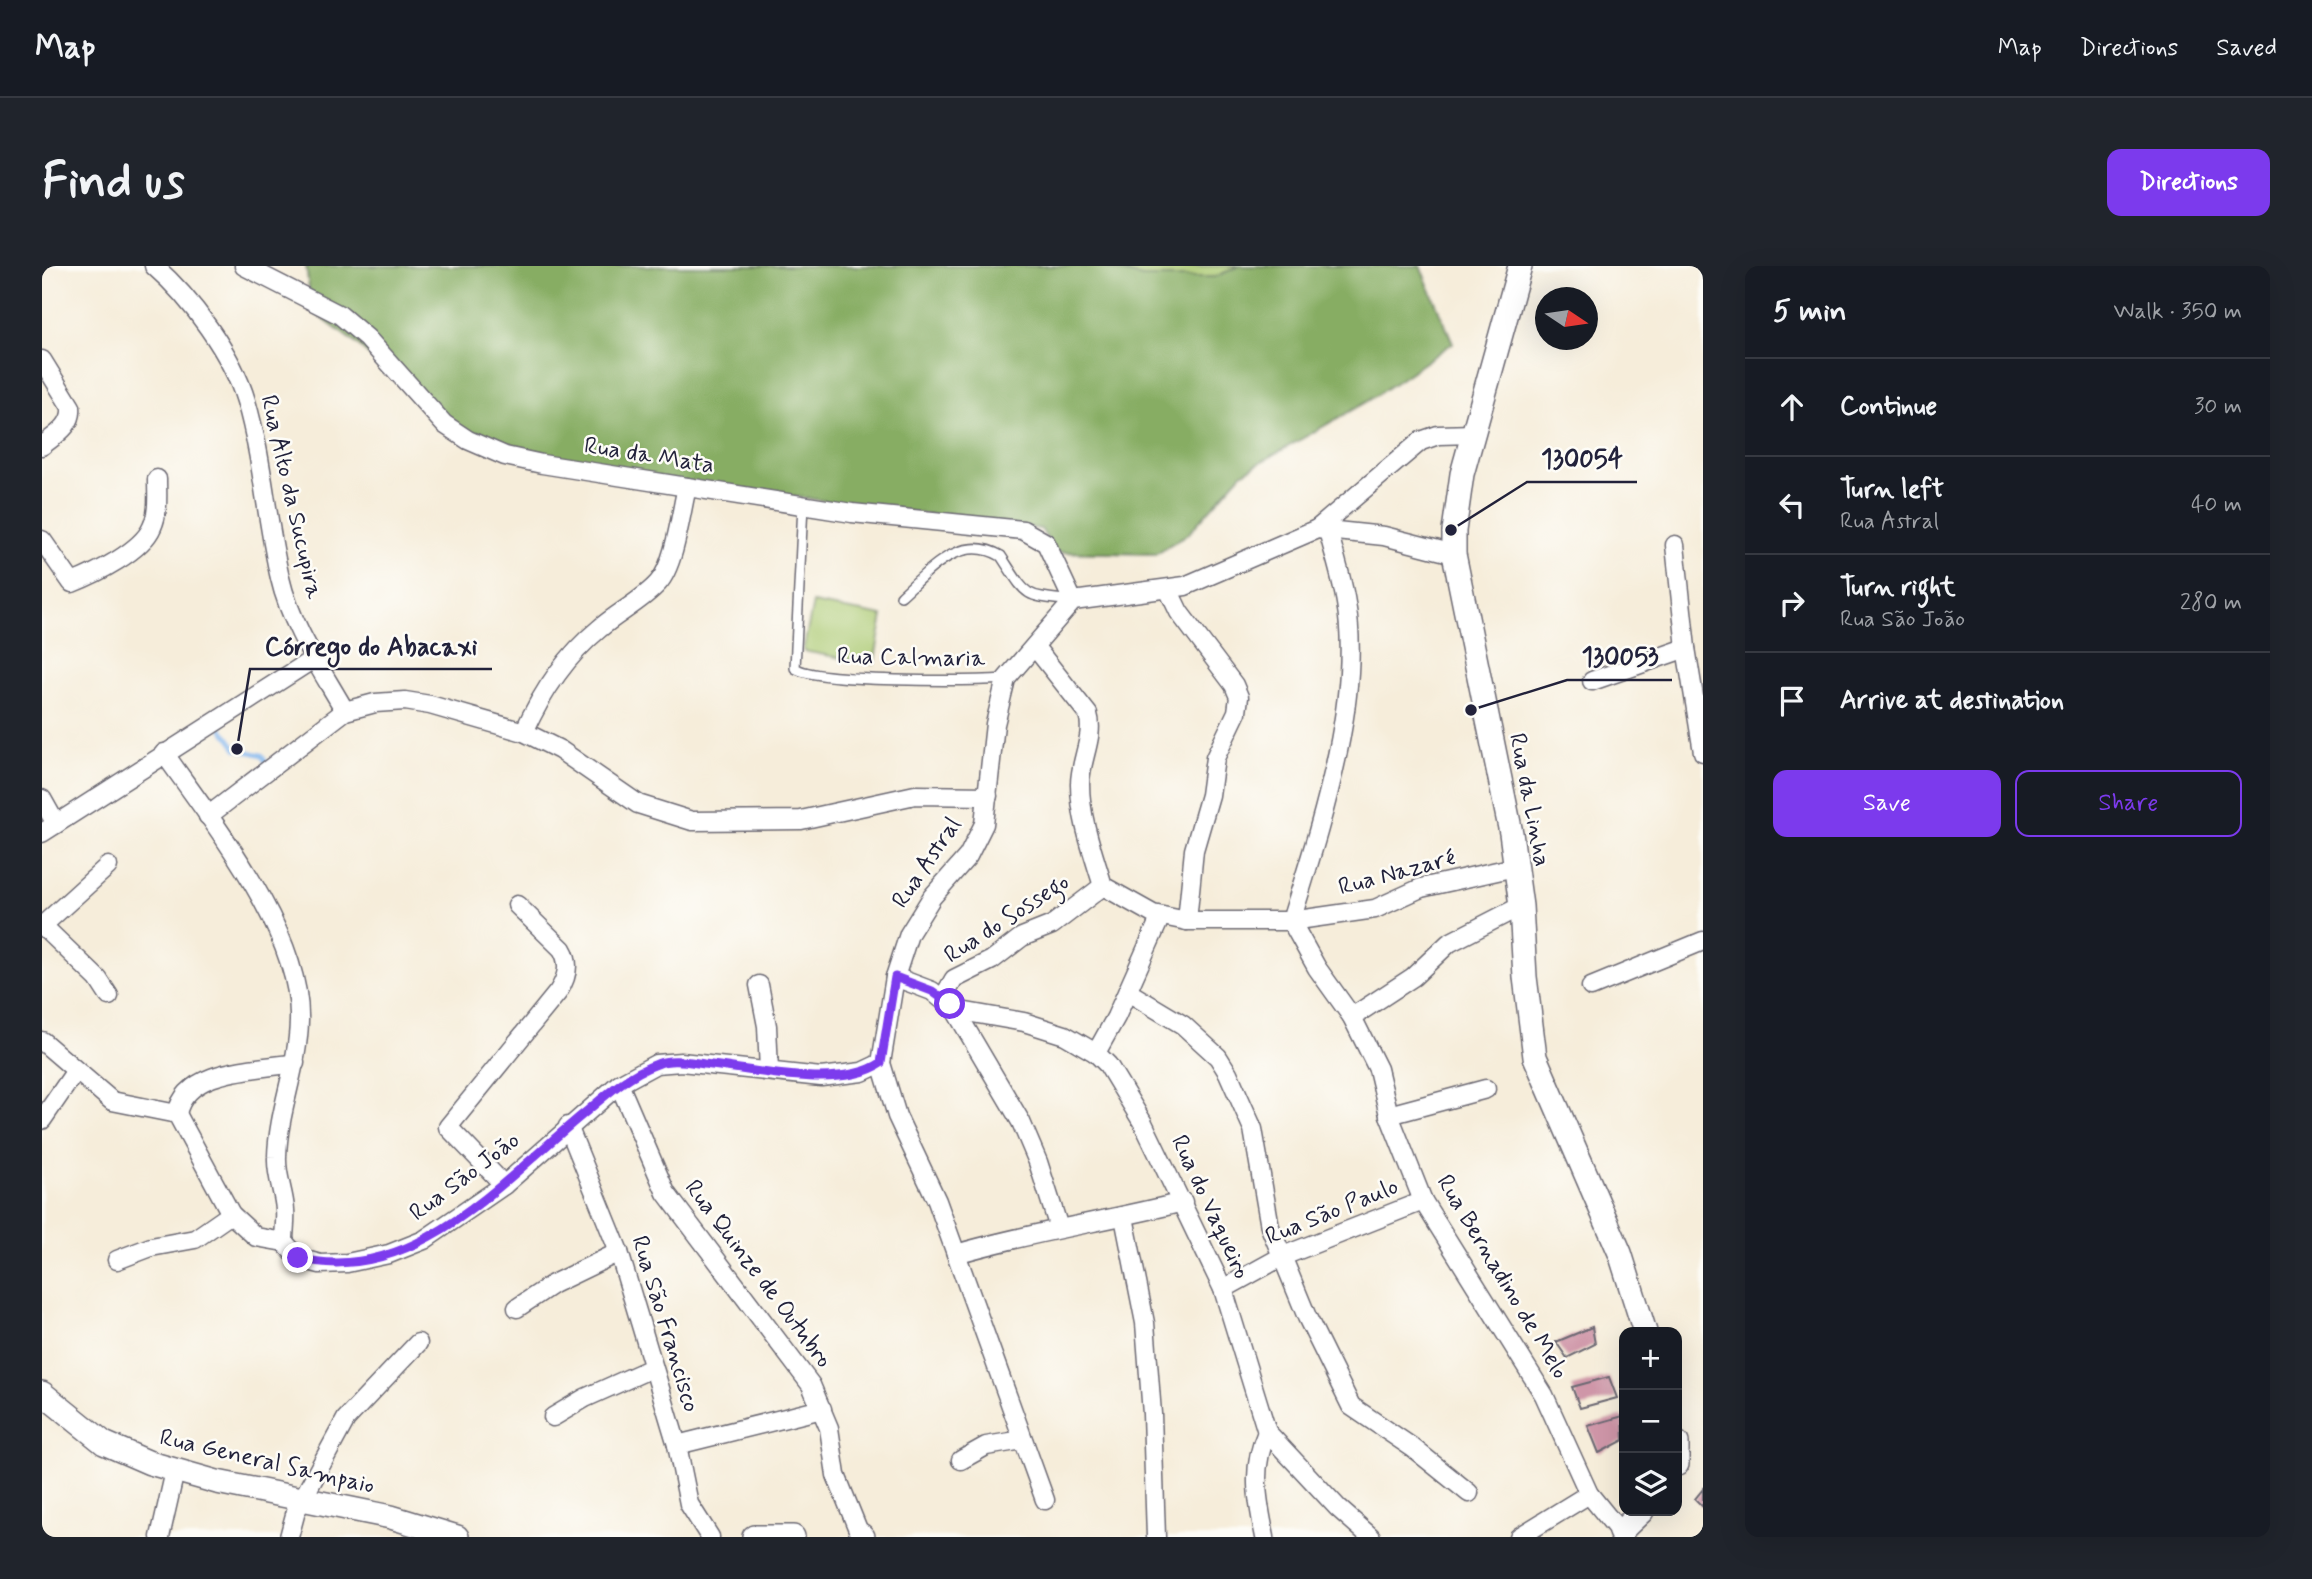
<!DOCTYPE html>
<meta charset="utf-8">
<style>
:root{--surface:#171b24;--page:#20242c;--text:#f1f3f6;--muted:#9ea1a6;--line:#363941;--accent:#7c3aed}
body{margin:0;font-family:Mynerve,sans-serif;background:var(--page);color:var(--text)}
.controls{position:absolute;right:21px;bottom:21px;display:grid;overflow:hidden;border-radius:14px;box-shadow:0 7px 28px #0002}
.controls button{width:63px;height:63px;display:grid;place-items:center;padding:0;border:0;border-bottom:2px solid var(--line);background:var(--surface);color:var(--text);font:35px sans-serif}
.compass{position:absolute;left:1493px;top:21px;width:63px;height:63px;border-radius:50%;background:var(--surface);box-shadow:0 7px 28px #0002;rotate:103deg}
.stop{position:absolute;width:21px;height:21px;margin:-16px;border:5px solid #7c3aed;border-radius:50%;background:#fff}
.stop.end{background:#7c3aed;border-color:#fff;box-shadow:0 2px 7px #0008}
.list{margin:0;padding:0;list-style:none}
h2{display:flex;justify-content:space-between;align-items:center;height:91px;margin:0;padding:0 28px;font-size:30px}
h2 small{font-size:23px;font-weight:400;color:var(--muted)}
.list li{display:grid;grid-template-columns:46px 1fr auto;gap:21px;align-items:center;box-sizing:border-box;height:98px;padding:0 28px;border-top:2px solid var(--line)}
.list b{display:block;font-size:26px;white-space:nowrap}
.list p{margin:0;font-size:23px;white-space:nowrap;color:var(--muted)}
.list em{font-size:23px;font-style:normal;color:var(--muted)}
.actions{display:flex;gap:14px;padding:21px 28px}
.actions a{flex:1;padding:16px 0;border:2px solid var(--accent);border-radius:14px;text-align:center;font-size:24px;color:var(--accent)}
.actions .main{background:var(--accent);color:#fff}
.icon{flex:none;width:38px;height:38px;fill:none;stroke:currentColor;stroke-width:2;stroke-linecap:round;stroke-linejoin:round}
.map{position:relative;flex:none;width:1661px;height:1271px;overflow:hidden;border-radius:14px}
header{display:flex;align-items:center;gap:42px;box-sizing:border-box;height:98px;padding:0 35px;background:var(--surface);border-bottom:2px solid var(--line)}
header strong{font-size:33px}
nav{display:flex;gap:38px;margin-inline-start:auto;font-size:24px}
.intro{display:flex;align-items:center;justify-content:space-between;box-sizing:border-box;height:168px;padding:0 42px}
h1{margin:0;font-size:49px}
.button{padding:18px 32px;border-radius:14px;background:var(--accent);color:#fff;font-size:24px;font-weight:700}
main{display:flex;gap:42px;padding:0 42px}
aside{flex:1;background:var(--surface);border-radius:14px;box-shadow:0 7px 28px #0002}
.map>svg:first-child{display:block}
</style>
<header>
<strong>Map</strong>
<nav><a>Map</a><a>Directions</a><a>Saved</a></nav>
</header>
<div class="intro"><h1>Find us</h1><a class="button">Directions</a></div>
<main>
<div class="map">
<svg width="1661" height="1271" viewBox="0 0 1661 1271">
<rect width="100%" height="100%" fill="#fdfcf7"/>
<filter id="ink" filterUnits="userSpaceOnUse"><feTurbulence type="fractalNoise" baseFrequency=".0143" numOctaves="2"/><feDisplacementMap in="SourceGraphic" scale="14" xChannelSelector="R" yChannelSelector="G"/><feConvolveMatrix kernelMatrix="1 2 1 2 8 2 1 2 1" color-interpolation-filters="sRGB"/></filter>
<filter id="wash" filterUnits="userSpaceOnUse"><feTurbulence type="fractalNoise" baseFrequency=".00686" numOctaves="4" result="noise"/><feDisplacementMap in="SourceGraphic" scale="28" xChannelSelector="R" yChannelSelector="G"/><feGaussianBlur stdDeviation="1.57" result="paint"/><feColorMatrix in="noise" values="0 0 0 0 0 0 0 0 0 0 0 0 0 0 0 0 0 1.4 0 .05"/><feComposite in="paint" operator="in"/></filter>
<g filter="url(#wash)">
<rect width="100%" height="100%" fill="#f6edda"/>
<g fill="#aac971" stroke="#667656" stroke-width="2">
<path d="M1057 0H1197L1173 11H1100Z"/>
<path d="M771 337 841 350 832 398 761 385Z"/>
</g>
<path fill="#87ad63" stroke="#54684f" stroke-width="2" d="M264 0H1057L1100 11H1173L1197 0H1378L1411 77 1326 135 1200 207 1147 267 1113 288 1013 286 999 263 502 198 400 154 312 76 270 45Z"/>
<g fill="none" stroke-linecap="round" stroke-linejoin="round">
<path stroke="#7eb4ed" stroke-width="4.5" d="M179 461 195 483 220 489 225 499"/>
</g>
<g id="blocks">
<g fill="#cf96a8">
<path d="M1550 1061 1553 1078 1525 1092 1514 1076Z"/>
<path d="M1567 1111 1575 1132 1538 1142 1530 1121Z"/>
<path d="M1581 1150 1582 1174 1557 1187 1546 1160Z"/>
<path d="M1661 1223V1241L1653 1233Z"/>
</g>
</g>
</g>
<g filter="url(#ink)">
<use href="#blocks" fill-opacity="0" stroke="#6c6973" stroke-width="2"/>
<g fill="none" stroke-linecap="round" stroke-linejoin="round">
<defs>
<g id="service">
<path d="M761 239 753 402C775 417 929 415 964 413"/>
<path d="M859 330C886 306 918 266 959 290 987 333 980 329 1031 335"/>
</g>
<g id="minor">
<path d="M112 0C149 32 190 88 204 135 221 193 224 253 238 312 249 360 279 403 303 445"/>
<path d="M202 0 298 49 325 72 402 158 426 174 463 190 500 198 810 247 981 264 1004 277 1031 335"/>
<path d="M0 94 29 141C31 160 13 169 0 180"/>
<path d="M1275 263 1379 175 1396 169 1432 168"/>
<path d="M0 274 30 317C53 308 100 285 110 261 117 246 115 229 115 213"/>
<path d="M1633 279 1644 382 1661 486"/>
<path d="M1126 323 1137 346 1192 419 1197 431 1195 446 1173 492 1168 529 1152 584 1145 655"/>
<path d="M993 381 1046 448C1053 470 1038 494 1038 518 1038 552 1051 587 1061 620L1111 648 1145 655H1249L1333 643 1379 622 1473 601"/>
<path d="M1550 415 1644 382"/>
<path d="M482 466C500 426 523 391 557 363 575 347 600 335 616 317 633 299 639 245 645 221"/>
<path d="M122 487C171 557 260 667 257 755 256 802 236 845 235 891 234 910 242 926 243 944 244 954 242 965 242 976"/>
<path d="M0 533 14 558"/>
<path d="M166 550 303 445 333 437 363 435 388 439 482 466 518 484 596 538 650 555 759 554 873 529 946 530"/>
<path d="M0 567 273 392"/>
<path d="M1249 655 1275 702 1310 751 1336 803 1347 849 1381 935 1502 1129 1547 1228 1582 1271"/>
<path d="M1249 655C1277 564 1321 432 1304 337 1300 312 1292 288 1286 264"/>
<path d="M0 659 56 713 67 730"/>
<path d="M0 660 66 600"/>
<path d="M853 711 890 725 913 744 979 856 996 896 1017 962"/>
<path d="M717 719 725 760 727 805"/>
<path d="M1549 721 1661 675"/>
<path d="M1086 726 1141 759 1176 791 1186 807 1211 863 1228 961 1265 1051 1309 1140 1371 1182 1427 1227"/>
<path d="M901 732 912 713 950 694 980 671 1010 659 1061 620"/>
<path d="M913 744 982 756 1023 769 1054 787 1066 799 1101 857 1181 1023 1225 1166 1296 1242 1329 1271"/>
<path d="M1310 751 1371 711 1407 677 1479 640"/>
<path d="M0 775 70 835 135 848 189 948 214 971 242 976 256 992 278 998 305 997 347 988 382 974 462 919 577 818 614 798 639 796 779 811 820 806 839 797"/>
<path d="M1054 787 1074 751 1119 650"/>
<path d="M577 818 624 927 769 1119 787 1162 794 1209 819 1271"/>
<path d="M135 848C144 801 216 804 253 797"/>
<path d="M1347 849 1444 823"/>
<path d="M0 854 33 806"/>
<path d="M526 860 577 986 635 1179 647 1238 668 1271"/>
<path d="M462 919 406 861 516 726C525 712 529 698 520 683L475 639"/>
<path d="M1082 951 1103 1057 1110 1148 1114 1271"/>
<path d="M914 988C989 966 1066 955 1141 936"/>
<path d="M75 994 109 981 153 973 189 948"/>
<path d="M1181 1023 1241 990 1381 935"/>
<path d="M475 1042 511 1018 577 986"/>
<path d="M511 1151 543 1132 610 1102"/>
<path d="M635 1179 780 1143"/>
<path d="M919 1194 944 1180 981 1174"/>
<path d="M1003 1234 895 935 855 850 839 797 853 711 867 668 890 631 926 590 942 558 953 458 964 413 1031 335 1143 320 1275 263 1342 270 1412 288"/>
<path d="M118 1271 133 1205"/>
<path d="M247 1271 254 1245 304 1153 376 1077"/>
<path d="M1223 1271C1215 1233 1209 1202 1225 1166"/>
<path d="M1477 1271 1547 1228"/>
</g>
<g id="tertiary">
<path d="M1478 0 1420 208 1412 265V288L1469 567 1479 640 1483 711 1493 791 1578 987 1603 1066"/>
<path d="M0 1127 62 1177 108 1197 175 1216 349 1251 415 1271"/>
<path d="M1635 1177V1198"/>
<path d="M1578 1266 1600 1245"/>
<path d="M819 1269 821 1271"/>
<path d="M712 1271H751"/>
</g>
</defs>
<use href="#service" stroke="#6c6973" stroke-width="12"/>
<use href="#minor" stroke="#6c6973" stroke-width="21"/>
<use href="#tertiary" stroke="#6c6973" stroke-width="26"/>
<use href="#service" stroke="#fff" stroke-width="9"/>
<use href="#minor" stroke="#fff" stroke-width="18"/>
<use href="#tertiary" stroke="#fff" stroke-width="23"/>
</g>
</g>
<g fill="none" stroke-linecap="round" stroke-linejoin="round" filter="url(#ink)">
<path stroke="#7c3aed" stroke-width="9" d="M256 992C373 1022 464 910 545 845 566 827 589 807 615 798 629 792 647 796 662 798 710 803 798 825 839 797L853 711 890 725 908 738"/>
</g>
<g text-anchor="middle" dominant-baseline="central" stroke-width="5" stroke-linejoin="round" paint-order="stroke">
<g font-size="24" fill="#22223b" stroke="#fdfcf7">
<text transform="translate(607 190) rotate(9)">Rua da Mata</text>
<text transform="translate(249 231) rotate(77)">Rua Alto da Sucupira</text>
<text transform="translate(869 392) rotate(1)">Rua Calmaria</text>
<text transform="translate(1487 534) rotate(79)">Rua da Linha</text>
<text transform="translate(885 597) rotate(-56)">Rua Astral</text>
<text transform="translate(1355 607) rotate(-15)">Rua Nazaré</text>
<text transform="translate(965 653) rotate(-33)">Rua do Sossego</text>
<text transform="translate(423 911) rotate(-37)">Rua São João</text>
<text transform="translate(1168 941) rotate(65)">Rua do Vaqueiro</text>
<text transform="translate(1290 946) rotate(-22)">Rua São Paulo</text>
<text transform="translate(716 1008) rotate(53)">Rua Quinze de Outubro</text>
<text transform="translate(1460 1011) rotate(59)">Rua Bernadino de Melo</text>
<text transform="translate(623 1058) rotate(73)">Rua São Francisco</text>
<text transform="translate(225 1196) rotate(13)">Rua General Sampaio</text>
</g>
</g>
<path fill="none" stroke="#22223b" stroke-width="2.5" d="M1409 264L1485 216H1595M195 483L208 403H450M1429 444L1525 414H1630"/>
<g fill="#22223b" stroke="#fdfcf7" stroke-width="2.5">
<circle cx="1409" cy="264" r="7"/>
<circle cx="195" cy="483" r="7"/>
<circle cx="1429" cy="444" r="7"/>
</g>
<g font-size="26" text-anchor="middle" font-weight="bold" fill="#22223b" stroke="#fdfcf7" stroke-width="5" stroke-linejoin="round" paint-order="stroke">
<text x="1540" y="201">130054</text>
<text x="329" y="389">Córrego do Abacaxi</text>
<text x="1578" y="399">130053</text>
</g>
</svg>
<div class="controls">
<button>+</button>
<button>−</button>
<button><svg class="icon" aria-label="layers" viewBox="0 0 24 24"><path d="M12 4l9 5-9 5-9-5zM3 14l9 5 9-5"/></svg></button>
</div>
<svg class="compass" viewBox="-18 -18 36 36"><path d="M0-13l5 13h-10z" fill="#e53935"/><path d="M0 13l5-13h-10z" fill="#9ea1a6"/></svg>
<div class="stop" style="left:908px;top:738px"></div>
<div class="stop end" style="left:256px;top:992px"></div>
</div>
<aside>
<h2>5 min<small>Walk · 350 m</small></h2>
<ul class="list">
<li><svg class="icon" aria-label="ahead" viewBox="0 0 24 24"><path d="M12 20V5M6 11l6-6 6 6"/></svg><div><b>Continue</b></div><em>30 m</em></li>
<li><svg class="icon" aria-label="left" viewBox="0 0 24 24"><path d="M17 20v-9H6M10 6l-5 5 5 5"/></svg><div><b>Turn left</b><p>Rua Astral</p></div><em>40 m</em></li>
<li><svg class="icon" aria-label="right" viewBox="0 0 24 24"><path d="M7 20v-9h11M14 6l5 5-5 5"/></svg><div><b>Turn right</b><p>Rua São João</p></div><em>280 m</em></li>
<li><svg class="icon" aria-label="arrive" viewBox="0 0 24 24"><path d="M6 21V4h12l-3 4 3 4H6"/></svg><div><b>Arrive at destination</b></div></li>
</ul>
<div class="actions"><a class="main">Save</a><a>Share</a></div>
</aside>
</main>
